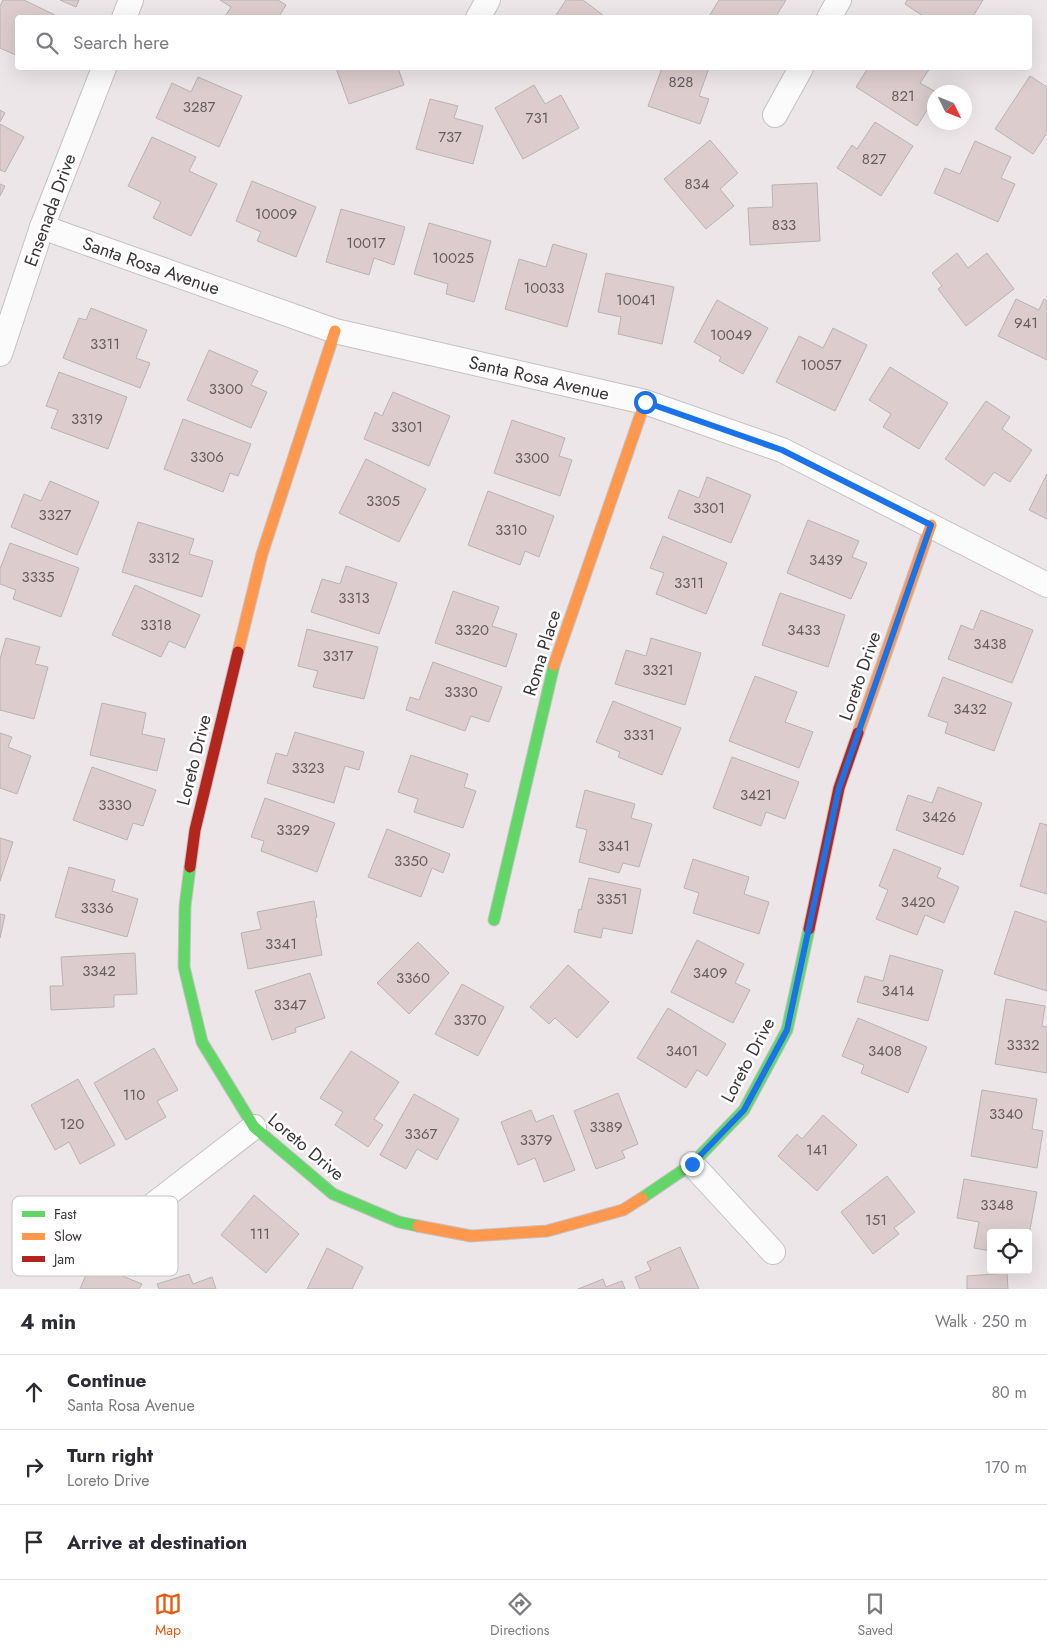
<!DOCTYPE html>
<meta charset="utf-8">
<style>
:root{--surface:#fff;--page:#f2f2f3;--text:#2b2b33;--muted:#7c7c81;--line:#e1e1e2;--accent:#ea580c}
body{margin:0;font-family:Jost,sans-serif;background:var(--page);color:var(--text)}
.controls{position:absolute;right:15px;bottom:15px;display:grid;overflow:hidden;border-radius:5px;box-shadow:0 5px 20px #0002}
.controls button{width:45px;height:45px;display:grid;place-items:center;padding:0;border:0;border-bottom:1px solid var(--line);background:var(--surface);color:var(--text);font:25px sans-serif}
.compass{position:absolute;left:927px;top:85px;width:45px;height:45px;border-radius:50%;background:var(--surface);box-shadow:0 5px 20px #0002;rotate:133deg}
.stop{position:absolute;width:15px;height:15px;margin:-11px;border:4px solid #1a73e8;border-radius:50%;background:#fff}
.stop.end{background:#1a73e8;border-color:#fff;box-shadow:0 1px 5px #0008}
.list{margin:0;padding:0;list-style:none}
h2{display:flex;justify-content:space-between;align-items:center;height:65px;margin:0;padding:0 20px;font-size:21px}
h2 small{font-size:16px;font-weight:400;color:var(--muted)}
.list li{display:grid;grid-template-columns:32px 1fr auto;gap:15px;align-items:center;box-sizing:border-box;height:75px;padding:0 20px;border-top:1px solid var(--line)}
.list b{display:block;font-size:19px;white-space:nowrap}
.list p{margin:0;font-size:16px;white-space:nowrap;color:var(--muted)}
.list em{font-size:16px;font-style:normal;color:var(--muted)}
.icon{flex:none;width:28px;height:28px;fill:none;stroke:currentColor;stroke-width:2;stroke-linecap:round;stroke-linejoin:round}
.map{position:relative;flex:none;width:1047px;height:1289px;overflow:hidden}
.search{position:absolute;background:var(--surface);box-shadow:0 5px 20px #0002;left:15px;right:15px;top:15px;height:55px;display:flex;align-items:center;gap:12px;box-sizing:border-box;padding:0 18px;border-radius:5px;color:var(--muted);font-size:19px}
.sheet{height:290px;background:var(--surface)}
nav{display:flex;justify-content:space-around;align-items:center;box-sizing:border-box;height:70px;border-top:1px solid var(--line);background:var(--surface);font-size:14px;color:var(--muted)}
nav a{display:grid;justify-items:center;gap:2px}
nav .on{color:var(--accent)}
.map>svg:first-child{display:block}
</style>
<div class="map">
<svg width="1047" height="1289" viewBox="0 0 1047 1289">
<rect width="100%" height="100%" fill="#ece6e9"/>
<g fill="#dcccce" stroke="#b8b3b4">
<path d="M3 0H24L61 18H18V56L0 48V6Z"/>
<path d="M60 0H79L76 7Z"/>
<path d="M220 0H278L286 5 278 18H224L231 7Z"/>
<path d="M566 0H583L607 18H554Z"/>
<path d="M719 0H786L775 18H708Z"/>
<path d="M907 0H983L972 18H926L905 4Z"/>
<path d="M336 68H398L404 85 349 104Z"/>
<path d="M662 68H709L699 96 709 99 700 124 648 106Z"/>
<path d="M868 68H930L920 83 936 92H934V99L917 126 856 87Z"/>
<path d="M1030 76 1047 87V133L1033 154 995 129Z"/>
<path d="M198 77 242 96 219 147 156 118 172 83 191 92Z"/>
<path d="M534 85 545 104 561 95 579 128 523 159 495 108Z"/>
<path d="M430 99 458 106 454 118 483 126 473 164 416 149Z"/>
<path d="M0 110 5 113 0 122Z"/>
<path d="M875 122 913 146 881 196 837 168 852 145 857 149Z"/>
<path d="M0 124 24 137 5 172 0 170Z"/>
<path d="M152 137 196 157 189 171 217 184 191 236 153 218 161 202 128 186Z"/>
<path d="M710 140 738 173 720 189 734 206 706 229 664 179Z"/>
<path d="M975 141 1011 157 1001 178 1015 184 998 222 934 193 945 168 960 174Z"/>
<path d="M252 181 316 207 296 257 257 241 261 232 236 221Z"/>
<path d="M817 183 820 241 750 245 748 208 773 207 772 185Z"/>
<path d="M0 184 5 186 0 196Z"/>
<path d="M341 209 405 227 394 265 374 258 369 275 326 262Z"/>
<path d="M429 223 491 241 474 302 446 294 448 284 414 274Z"/>
<path d="M553 244 587 254 567 327 505 309 519 259 546 267Z"/>
<path d="M957 253 968 268 987 253 1014 289 966 326 938 289 942 286 932 273Z"/>
<path d="M606 273 674 287 662 344 618 334 621 317 598 312Z"/>
<path d="M1016 299 1039 310 1044 299 1047 301V360L998 336Z"/>
<path d="M717 300 768 328 743 374 719 361 721 357 694 342Z"/>
<path d="M91 308 147 330 136 358 150 363 140 388 63 358 79 318 86 320Z"/>
<path d="M833 328 867 345 835 411 776 382 799 336 823 348Z"/>
<path d="M209 350 258 371 251 385 267 392 251 428 187 400Z"/>
<path d="M890 367 948 403 919 449 883 427 891 414 869 400Z"/>
<path d="M59 372 127 397 108 449 51 428 58 410 46 406Z"/>
<path d="M393 392 450 416 429 466 364 439 375 412 382 416Z"/>
<path d="M986 401 1010 417 1002 429 1032 450 1010 482 994 472 984 486 945 459Z"/>
<path d="M183 419 251 444 238 476 230 473 223 492 164 469Z"/>
<path d="M512 420 565 438 559 456 572 460 560 496 494 473Z"/>
<path d="M366 459 426 489 399 542 339 513Z"/>
<path d="M1047 474V519L1029 510Z"/>
<path d="M707 477 751 495 731 543 668 518 679 490 699 498Z"/>
<path d="M50 481 99 502 77 555 11 527 24 494 41 501Z"/>
<path d="M488 491 554 516 539 557 525 551 520 565 468 545Z"/>
<path d="M808 520 859 541 852 557 867 563 851 599 787 573Z"/>
<path d="M138 522 194 539 189 554 213 561 202 597 122 572Z"/>
<path d="M663 536 727 563 706 614 656 594 664 573 650 568Z"/>
<path d="M10 543 79 568 61 617 13 599 16 590 0 584V569Z"/>
<path d="M346 566 397 583 379 634 311 612 322 579 340 584Z"/>
<path d="M135 585 200 615 185 648 169 641 161 657 112 635Z"/>
<path d="M453 591 499 607 492 626 517 634 506 667 435 643Z"/>
<path d="M780 593 845 615 828 667 762 645Z"/>
<path d="M981 610 1033 630 1012 683 948 659 961 625 973 630Z"/>
<path d="M307 629 378 647 364 699 313 687 318 671 298 666Z"/>
<path d="M6 638 40 647 35 664 48 667 34 719 0 710V659Z"/>
<path d="M651 638 701 653 685 705 615 684 626 650 646 656Z"/>
<path d="M433 662 502 687 489 722 471 716 465 731 406 710 410 697 419 700Z"/>
<path d="M755 676 797 692 785 722 813 732 799 768 729 741Z"/>
<path d="M943 677 1012 703 994 751 945 733 948 723 928 716Z"/>
<path d="M613 701 681 728 662 775 618 757 620 752 596 742Z"/>
<path d="M102 703 146 713 142 734 165 739 157 771 90 755Z"/>
<path d="M295 732 364 752 359 770 345 766 334 803 267 783 276 753 287 756Z"/>
<path d="M0 733 12 737 8 747 31 756 17 794 0 788Z"/>
<path d="M411 755 468 774 464 787 476 791 463 828 414 812 418 799 398 792Z"/>
<path d="M732 757 799 782 785 819 766 812 761 826 713 808Z"/>
<path d="M92 767 156 790 143 826 133 823 127 840 73 820Z"/>
<path d="M938 787 982 803 963 855 896 830 908 795 932 803Z"/>
<path d="M585 790 635 804 631 818 652 824 639 867 623 863 619 873 579 862 587 830 576 827Z"/>
<path d="M265 798 335 823 317 872 261 851 264 841 251 837Z"/>
<path d="M1040 823 1047 825V894L1020 886Z"/>
<path d="M387 829 450 854 443 873 432 868 421 897 368 877Z"/>
<path d="M0 838 13 842 0 881Z"/>
<path d="M894 849 941 868 937 877 959 887 944 923 925 915 917 935 876 919 888 890 879 886Z"/>
<path d="M693 859 749 877 744 894 769 902 759 934 693 913 699 893 684 888Z"/>
<path d="M69 867 115 880 112 891 138 899 127 937 55 917Z"/>
<path d="M589 878 641 889 632 934 603 928 601 938 574 932 579 909 581 910Z"/>
<path d="M314 901 317 917 315 918 322 955 248 969 241 933 261 929 257 912Z"/>
<path d="M1015 911 1047 922V991L994 974Z"/>
<path d="M0 914 5 915 0 938Z"/>
<path d="M697 940 744 964 735 983 750 990 733 1023 671 992Z"/>
<path d="M418 942 449 973 409 1014 377 983Z"/>
<path d="M135 953 137 994 114 995V1007L51 1010 50 986H63L61 957Z"/>
<path d="M890 955 943 970 928 1021 857 1002 865 976 883 981Z"/>
<path d="M568 965 609 1002 577 1038 555 1018 549 1024 530 1007Z"/>
<path d="M310 973 325 1018 295 1028 296 1032 272 1040 255 991Z"/>
<path d="M462 984 504 1007 478 1056 435 1034Z"/>
<path d="M1006 999 1045 1006 1042 1026 1047 1027V1073L995 1064Z"/>
<path d="M668 1008 726 1044 707 1076 697 1070 686 1088 637 1058Z"/>
<path d="M858 1018 927 1047 908 1093 861 1073 864 1065 842 1056Z"/>
<path d="M154 1048 178 1090 157 1101 166 1117 126 1140 94 1083Z"/>
<path d="M351 1051 399 1082 374 1119 383 1125 368 1147 335 1125 343 1112 320 1098Z"/>
<path d="M78 1079 115 1145 80 1164 69 1142 55 1150 31 1105Z"/>
<path d="M982 1090 1037 1099 1032 1129 1043 1131 1037 1168 971 1156Z"/>
<path d="M618 1093 638 1144 622 1151 625 1158 596 1169 574 1111Z"/>
<path d="M414 1094 459 1119 437 1160 417 1149 406 1169 380 1155Z"/>
<path d="M531 1110 536 1122 553 1115 575 1170 544 1182 535 1158 518 1165 501 1122Z"/>
<path d="M823 1115 857 1145 817 1191 778 1156 797 1134 802 1139Z"/>
<path d="M887 1176 915 1212 894 1228 899 1234 873 1254 841 1212Z"/>
<path d="M964 1179 1037 1192 1028 1240V1233H991V1251L974 1248 979 1222 957 1218Z"/>
<path d="M254 1195 299 1234 266 1273 221 1235Z"/>
<path d="M680 1247 699 1289H640L635 1277 651 1270 647 1262Z"/>
<path d="M327 1248 363 1267 352 1289H307Z"/>
<path d="M91 1263 142 1284 139 1289H80Z"/>
<path d="M1007 1273 1008 1289H967V1276Z"/>
<path d="M189 1274 193 1284 212 1277 216 1289H159L157 1284Z"/>
<path d="M603 1279 606 1287 622 1281 625 1289H578Z"/>
</g>
<g fill="none" stroke-linecap="round" stroke-linejoin="round">
<defs>
<g id="street">
<path d="M124 18 131 0"/>
<path d="M478 18 488 0"/>
<path d="M829 18 839 0"/>
<path d="M775 115 801 68"/>
<path d="M42 227 335 331 645 402 782 450 1047 585"/>
<path d="M0 354 42 227 104 68"/>
<path d="M692 1164 773 1252"/>
<path d="M144 1212 254 1127"/>
</g>
<g id="fast">
<path d="M190 867 185 906 184 967 202 1042 254 1127 333 1194 399 1222 418 1226"/>
<path d="M494 920 554 665"/>
<path d="M642 1198 692 1164 744 1110 787 1030 809 929"/>
</g>
<g id="slow">
<path d="M238 652 262 554 335 331"/>
<path d="M554 665 645 402"/>
<path d="M858 733 931 525"/>
<path d="M418 1226 471 1236 547 1231 623 1210 642 1198"/>
</g>
<g id="jam">
<path d="M190 867 195 830 238 652"/>
<path d="M809 929 839 788 858 733"/>
</g>
</defs>
<use href="#street" stroke="#c6c1c4" stroke-width="26"/>
<use href="#fast" stroke="#c6c1c4" stroke-width="13"/>
<use href="#slow" stroke="#c6c1c4" stroke-width="13"/>
<use href="#jam" stroke="#c6c1c4" stroke-width="13"/>
<use href="#street" stroke="#fcfbfc" stroke-width="24"/>
<use href="#fast" stroke="#63d668" stroke-width="11"/>
<use href="#slow" stroke="#ff974d" stroke-width="11"/>
<use href="#jam" stroke="#b3261e" stroke-width="11"/>
</g>
<g fill="none" stroke-linecap="round" stroke-linejoin="round">
<path stroke="#1a73e8" stroke-width="6" d="M645 402 782 450 931 525 839 788 787 1030 744 1110 692 1164"/>
</g>
<g text-anchor="middle" dominant-baseline="central" stroke-width="5" stroke-linejoin="round" paint-order="stroke">
<g font-size="15" fill="#665e61">
<text x="681" y="82">828</text>
<text x="903" y="96">821</text>
<text x="199" y="107">3287</text>
<text x="537" y="118">731</text>
<text x="450" y="137">737</text>
<text x="874" y="159">827</text>
<text x="697" y="184">834</text>
<text x="276" y="214">10009</text>
<text x="784" y="225">833</text>
<text x="366" y="243">10017</text>
<text x="453" y="258">10025</text>
<text x="544" y="288">10033</text>
<text x="636" y="300">10041</text>
<text x="1026" y="323">941</text>
<text x="731" y="335">10049</text>
<text x="105" y="344">3311</text>
<text x="821" y="365">10057</text>
<text x="226" y="389">3300</text>
<text x="87" y="419">3319</text>
<text x="407" y="427">3301</text>
<text x="207" y="457">3306</text>
<text x="532" y="458">3300</text>
<text x="383" y="501">3305</text>
<text x="709" y="508">3301</text>
<text x="55" y="515">3327</text>
<text x="511" y="530">3310</text>
<text x="164" y="558">3312</text>
<text x="826" y="560">3439</text>
<text x="38" y="577">3335</text>
<text x="689" y="583">3311</text>
<text x="354" y="598">3313</text>
<text x="156" y="625">3318</text>
<text x="472" y="630">3320</text>
<text x="804" y="630">3433</text>
<text x="990" y="644">3438</text>
<text x="338" y="656">3317</text>
<text x="658" y="670">3321</text>
<text x="461" y="692">3330</text>
<text x="970" y="709">3432</text>
<text x="639" y="735">3331</text>
<text x="308" y="768">3323</text>
<text x="756" y="795">3421</text>
<text x="115" y="805">3330</text>
<text x="939" y="817">3426</text>
<text x="293" y="830">3329</text>
<text x="614" y="846">3341</text>
<text x="411" y="861">3350</text>
<text x="612" y="899">3351</text>
<text x="918" y="902">3420</text>
<text x="97" y="908">3336</text>
<text x="281" y="944">3341</text>
<text x="99" y="971">3342</text>
<text x="710" y="973">3409</text>
<text x="413" y="978">3360</text>
<text x="898" y="991">3414</text>
<text x="290" y="1005">3347</text>
<text x="470" y="1020">3370</text>
<text x="1023" y="1045">3332</text>
<text x="682" y="1051">3401</text>
<text x="885" y="1051">3408</text>
<text x="134" y="1095">110</text>
<text x="1006" y="1114">3340</text>
<text x="72" y="1124">120</text>
<text x="606" y="1127">3389</text>
<text x="421" y="1134">3367</text>
<text x="536" y="1140">3379</text>
<text x="817" y="1150">141</text>
<text x="997" y="1205">3348</text>
<text x="876" y="1220">151</text>
<text x="260" y="1234">111</text>
</g>
<g font-size="18" fill="#3b3639" stroke="#fff">
<text transform="translate(50 210) rotate(-70)">Ensenada Drive</text>
<text transform="translate(151 266) rotate(19)">Santa Rosa Avenue</text>
<text transform="translate(539 378) rotate(13)">Santa Rosa Avenue</text>
<text transform="translate(542 653) rotate(-73)">Roma Place</text>
<text transform="translate(860 676) rotate(-71)">Loreto Drive</text>
<text transform="translate(194 760) rotate(-76)">Loreto Drive</text>
<text transform="translate(748 1060) rotate(-62)">Loreto Drive</text>
<text transform="translate(306 1147) rotate(40)">Loreto Drive</text>
</g>
</g>
<rect x="12" y="1196" width="166" height="80" rx="8" fill="#fff" stroke="#c4c3c4" stroke-width="1"/>
<rect x="22" y="1211" width="23" height="6" fill="#63d668"/>
<rect x="22" y="1233" width="23" height="7" fill="#ff974d"/>
<rect x="22" y="1256" width="23" height="6" fill="#b3261e"/>
<g font-size="14" fill="#3b3639">
<text x="54" y="1219">Fast</text>
<text x="54" y="1241">Slow</text>
<text x="54" y="1264">Jam</text>
</g>
</svg>
<div class="controls">
<button><svg class="icon" aria-label="locate" viewBox="0 0 24 24"><circle cx="12" cy="12" r="6"/><path d="M12 2v4M12 18v4M2 12h4M18 12h4"/></svg></button>
</div>
<svg class="compass" viewBox="-18 -18 36 36"><path d="M0-13l5 13h-10z" fill="#e53935"/><path d="M0 13l5-13h-10z" fill="#7c7c81"/></svg>
<div class="stop" style="left:645px;top:402px"></div>
<div class="stop end" style="left:692px;top:1164px"></div>
<div class="search"><svg class="icon" aria-label="search" viewBox="0 0 24 24"><circle cx="10" cy="10" r="6"/><path d="M15 15l6 6"/></svg>Search here</div>
</div>
<section class="sheet">
<h2>4 min<small>Walk · 250 m</small></h2>
<ul class="list">
<li><svg class="icon" aria-label="ahead" viewBox="0 0 24 24"><path d="M12 20V5M6 11l6-6 6 6"/></svg><div><b>Continue</b><p>Santa Rosa Avenue</p></div><em>80 m</em></li>
<li><svg class="icon" aria-label="right" viewBox="0 0 24 24"><path d="M7 20v-9h11M14 6l5 5-5 5"/></svg><div><b>Turn right</b><p>Loreto Drive</p></div><em>170 m</em></li>
<li><svg class="icon" aria-label="arrive" viewBox="0 0 24 24"><path d="M6 21V4h12l-3 4 3 4H6"/></svg><div><b>Arrive at destination</b></div></li>
</ul>
</section>
<nav>
<a class="on"><svg class="icon" aria-label="map" viewBox="0 0 24 24"><path d="M3 6l6-2 6 2 6-2v14l-6 2-6-2-6 2zM9 4v14M15 6v14"/></svg>Map</a>
<a><svg class="icon" aria-label="directions" viewBox="0 0 24 24"><path d="M12 3l9 9-9 9-9-9zM9 14v-3h6M13 9l2 2-2 2"/></svg>Directions</a>
<a><svg class="icon" aria-label="saved" viewBox="0 0 24 24"><path d="M7 4h10v16l-5-4-5 4z"/></svg>Saved</a>
</nav>
